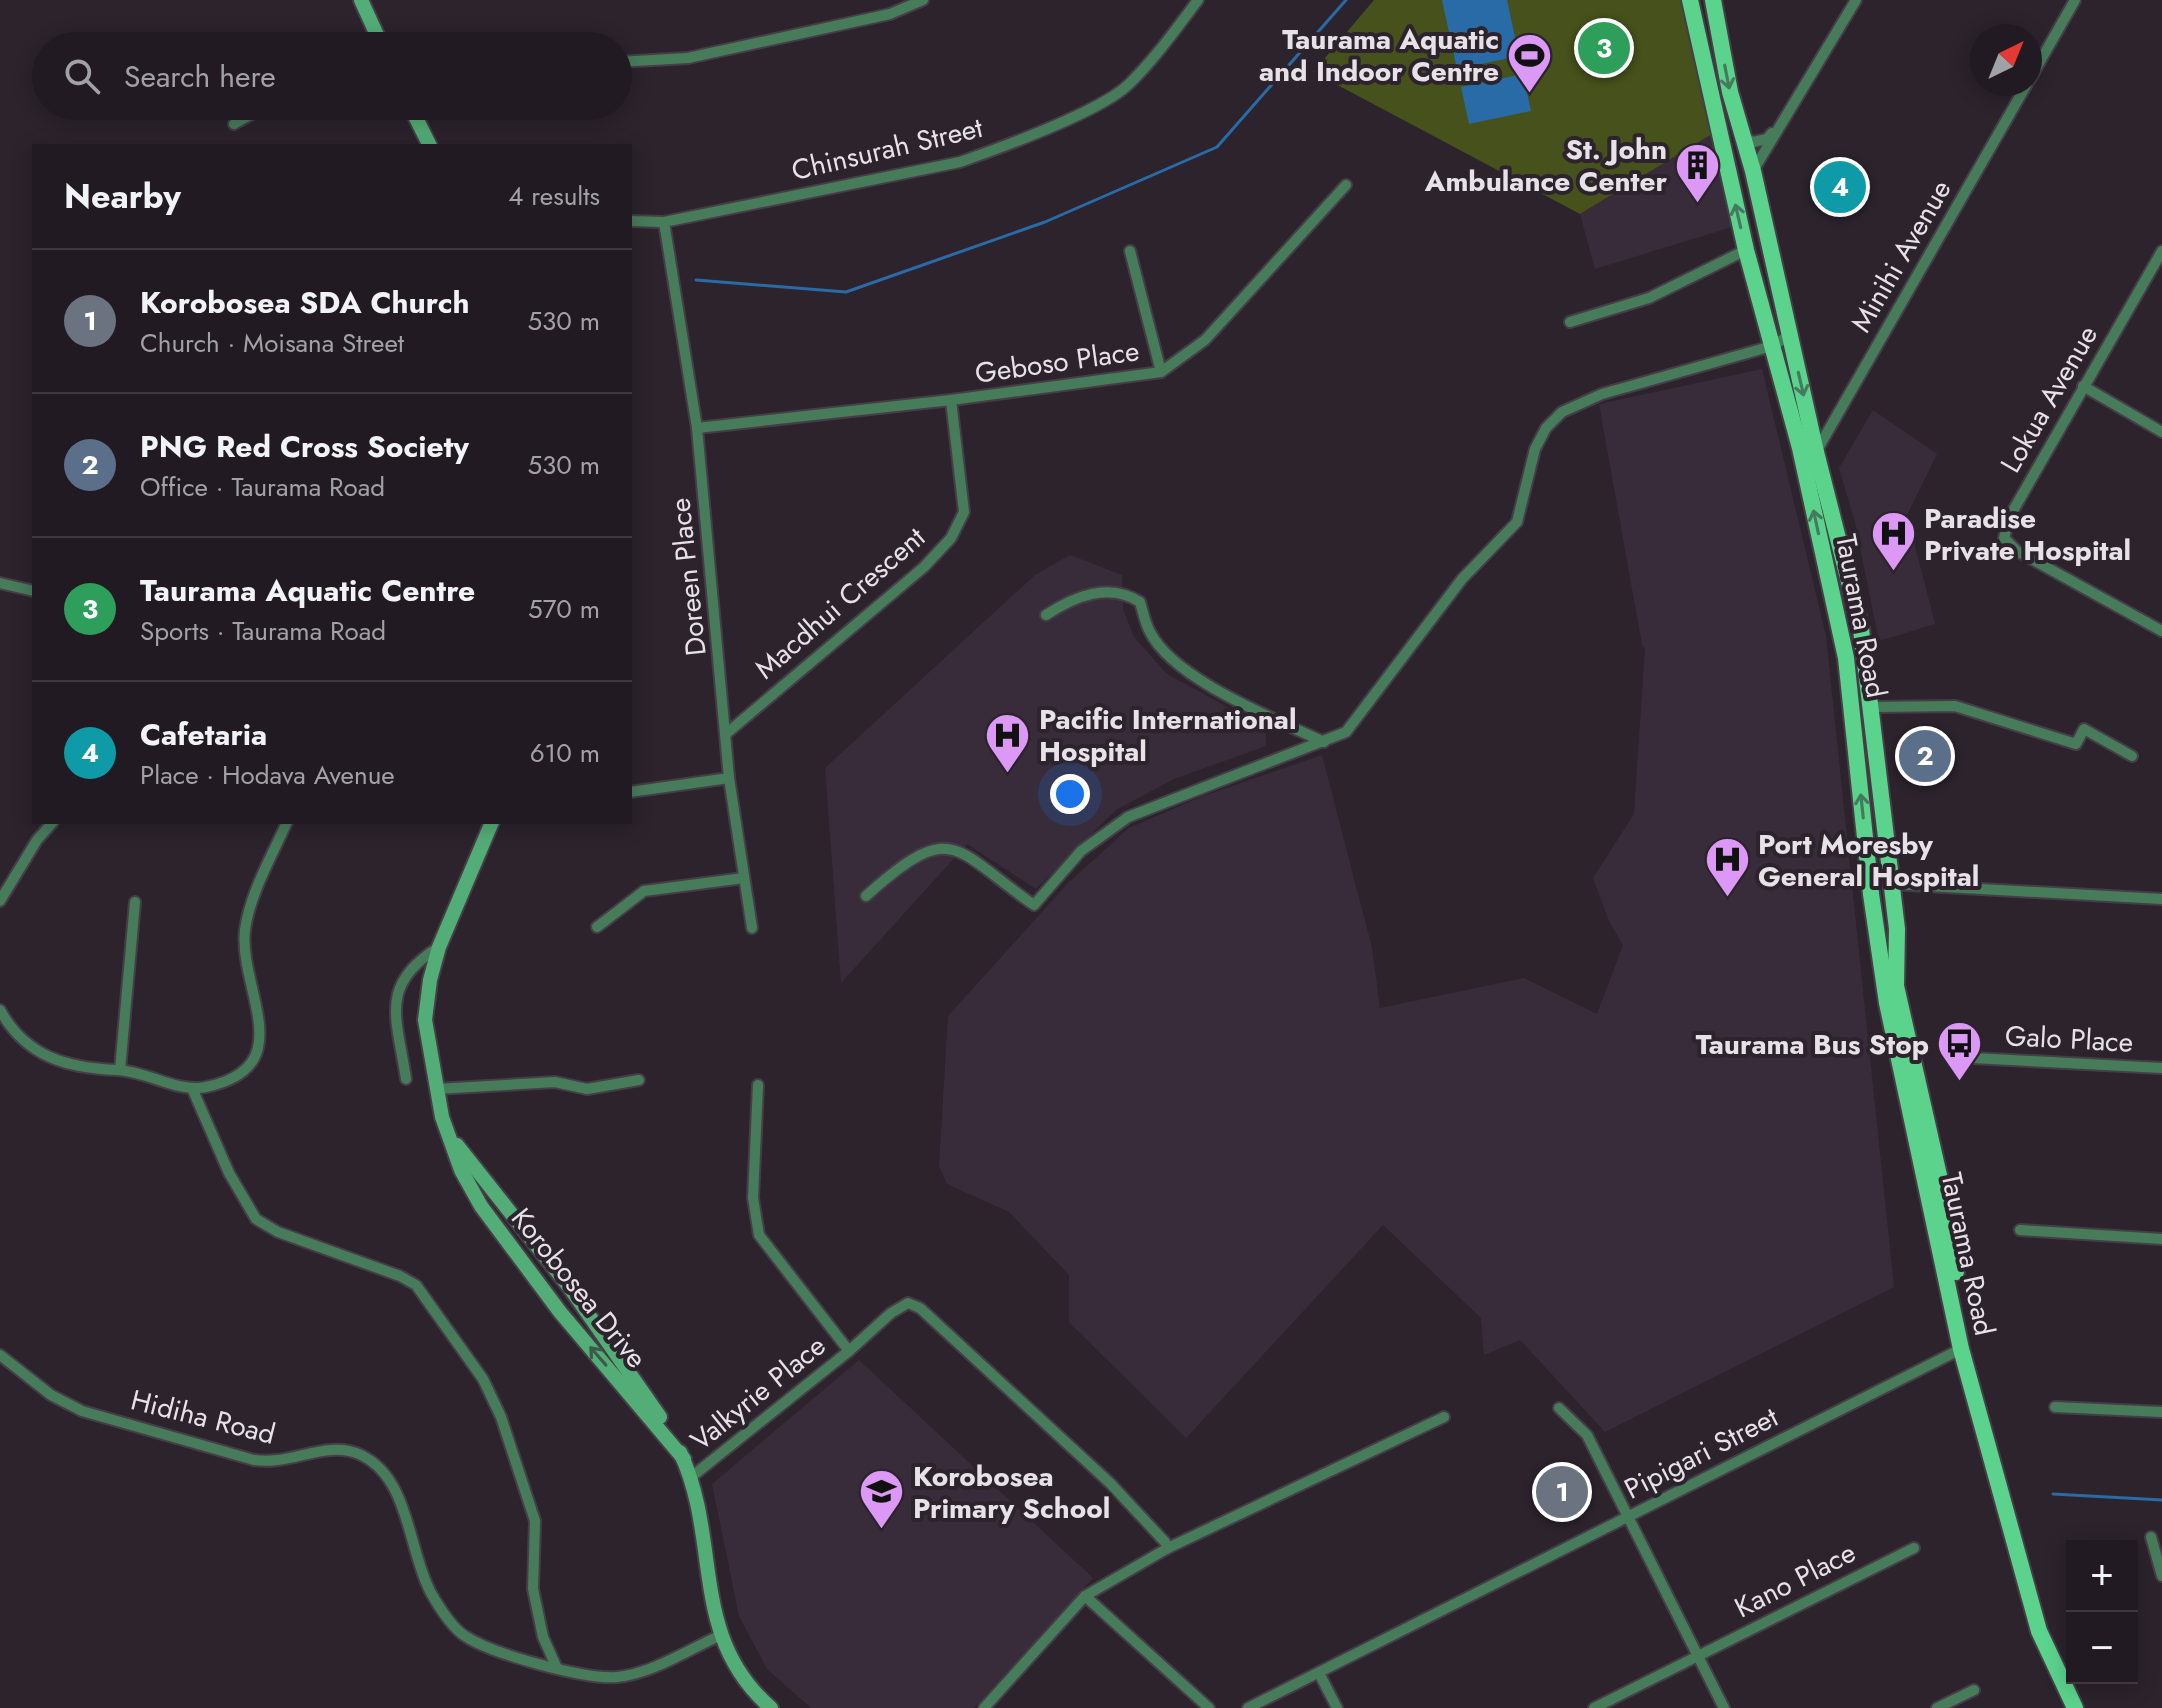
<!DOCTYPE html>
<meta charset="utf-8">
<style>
:root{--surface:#211a22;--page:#29232a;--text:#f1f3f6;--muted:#a2a1a5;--line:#3e3840;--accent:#d93025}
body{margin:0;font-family:Jost,sans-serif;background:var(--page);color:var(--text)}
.controls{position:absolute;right:24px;bottom:24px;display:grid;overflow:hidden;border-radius:0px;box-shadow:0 4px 20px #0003}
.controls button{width:72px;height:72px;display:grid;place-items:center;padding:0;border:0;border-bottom:2px solid var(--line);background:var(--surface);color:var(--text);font:40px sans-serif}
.compass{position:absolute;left:1970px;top:24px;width:72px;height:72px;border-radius:50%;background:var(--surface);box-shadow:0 4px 20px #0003;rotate:43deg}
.you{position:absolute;left:1070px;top:794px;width:28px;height:28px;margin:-20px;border:6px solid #fff;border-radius:50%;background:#1a73e8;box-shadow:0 0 0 12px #1a73e833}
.badge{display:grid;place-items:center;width:52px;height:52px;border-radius:50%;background:var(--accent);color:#fff;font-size:26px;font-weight:700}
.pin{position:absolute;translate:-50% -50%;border:4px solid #fff;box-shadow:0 2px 8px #0006}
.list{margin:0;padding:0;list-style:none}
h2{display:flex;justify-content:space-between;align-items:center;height:104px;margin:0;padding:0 32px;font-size:34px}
h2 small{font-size:26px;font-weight:400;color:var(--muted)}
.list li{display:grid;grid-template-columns:52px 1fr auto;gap:24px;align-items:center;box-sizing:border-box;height:144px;padding:0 32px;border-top:2px solid var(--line)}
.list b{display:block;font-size:30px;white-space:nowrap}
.list p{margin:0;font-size:26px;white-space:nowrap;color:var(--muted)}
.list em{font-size:26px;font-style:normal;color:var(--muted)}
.icon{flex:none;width:44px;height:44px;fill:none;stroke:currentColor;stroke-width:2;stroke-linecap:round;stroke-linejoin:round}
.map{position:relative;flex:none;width:2162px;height:1708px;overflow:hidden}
.search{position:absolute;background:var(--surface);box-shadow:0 4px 20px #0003;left:32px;top:32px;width:600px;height:88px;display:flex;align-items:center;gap:20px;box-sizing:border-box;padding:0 28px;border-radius:44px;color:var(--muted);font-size:30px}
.panel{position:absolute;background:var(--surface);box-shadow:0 4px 20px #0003;left:32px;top:144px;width:600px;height:680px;border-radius:0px}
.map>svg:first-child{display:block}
</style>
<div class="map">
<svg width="2162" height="1708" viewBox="0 0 2162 1708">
<rect width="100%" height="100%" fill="#2c232d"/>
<g fill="#392c3a">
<path d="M1712 134 1732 227 1595 269 1580 214Z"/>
<path d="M1762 369 1826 636 1894 1287 1605 1432 1520 1340 1484 1355 1481 1318 1383 1225 1186 1438 1069 1322V1275L1009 1212 947 1184 939 1166 948 1016 1069 882 1129 828 1203 796 1322 755 1372 948 1380 1008 1524 978 1597 1014 1623 945 1609 921 1593 878 1634 814 1645 648 1642 645 1599 404Z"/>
<path d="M1873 410 1937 454 1907 515 1935 624 1879 641 1855 522 1839 468Z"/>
<path d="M1070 555 1122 575 1123 609 1134 637 1167 674 1266 728V746L1174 779 1116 810 1036 889 967 844 841 983 825 768 1035 575Z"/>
<path d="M859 1360 1093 1578 974 1708H811L767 1669 739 1616 712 1484Z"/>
</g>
<path fill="#46511c" d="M1374 0H1682L1712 134 1580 214 1313 72Z"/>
<g fill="#296ba6">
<path d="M1442 0H1507L1519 56 1457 69Z"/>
<path d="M1523 74 1531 111 1469 124 1461 87Z"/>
</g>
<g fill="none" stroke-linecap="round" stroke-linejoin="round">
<g stroke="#296ba6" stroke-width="3">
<path d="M696 280 846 292 1045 222 1217 147 1346 0"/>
<path d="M2053 1494 2162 1500"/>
</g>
<defs>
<g id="minor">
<path d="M618 62 688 58 890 14 923 0"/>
<path d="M2030 79 2075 0"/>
<path d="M234 124 266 106"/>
<path d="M1743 137 1753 142 1767 139 1772 133"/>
<path d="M1753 171 1856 0"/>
<path d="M630 221 664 222 960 162C1000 148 1099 112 1128 85 1154 60 1176 29 1198 0"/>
<path d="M664 222 697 428 729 778 752 928"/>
<path d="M1130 251 1161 372"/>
<path d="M2162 251 2010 516 2004 538 2017 551 2162 631"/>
<path d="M1570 322 1649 298 1746 250"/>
<path d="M2083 386 2162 432"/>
<path d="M697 428 951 400 1161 372 1205 340 1346 185"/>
<path d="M1816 452 2027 84"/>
<path d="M0 583 34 591"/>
<path d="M1046 615C1075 596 1109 582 1140 602 1143 612 1145 623 1150 632 1174 680 1276 719 1324 742"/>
<path d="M1873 707 1955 706 2076 744 2084 729 2132 756"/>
<path d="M727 733 924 567 951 538 964 512 951 400"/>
<path d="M630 792 729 778"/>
<path d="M1892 884 2162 899"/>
<path d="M866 896C954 817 953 849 1034 905L1081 851 1128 817 1346 732 1462 579 1517 522 1535 449 1546 428 1562 412 1602 394 1772 346 1790 335"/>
<path d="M0 901 37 840 53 822"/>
<path d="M597 927 644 891 744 878"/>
<path d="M0 1010C26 1057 67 1068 117 1070 147 1071 177 1093 206 1087 302 1067 238 989 245 930 250 893 272 856 287 822"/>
<path d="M1973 1058 2162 1068"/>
<path d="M120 1070 135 902"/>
<path d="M406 1079C397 1018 378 985 439 947"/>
<path d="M192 1088 229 1173 256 1219 278 1232 400 1276 416 1285 483 1379 501 1417 535 1521 533 1589 543 1637 556 1666"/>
<path d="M436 1089 555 1082 587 1089 639 1080"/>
<path d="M2020 1230 2162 1239"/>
<path d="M849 1351 891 1313 908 1303 920 1308 1110 1483 1165 1542 1168 1548 1085 1596"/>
<path d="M0 1355 51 1395 82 1411 254 1460C290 1466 327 1439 361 1455 410 1478 408 1551 431 1593 439 1607 451 1627 465 1636 492 1654 586 1680 617 1677 651 1674 688 1650 719 1636"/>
<path d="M2055 1407 2162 1412"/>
<path d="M1559 1408 1587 1435 1724 1708"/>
<path d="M690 1478 849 1351 759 1235 753 1198 758 1085"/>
<path d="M2151 1537 2162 1576"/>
<path d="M1168 1548 1444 1417"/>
<path d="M1319 1673 1337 1708"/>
<path d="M984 1708 1085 1596 1209 1708"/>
<path d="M1248 1708 1961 1349"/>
<path d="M1594 1708 1914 1548"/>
<path d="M1937 1708 1974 1690"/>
</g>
<g id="secondary">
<path d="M361 0 382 46"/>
<path d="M410 106 430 146"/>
<path d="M492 822 439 947 430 980 425 1020 442 1117 461 1170 481 1206 560 1312 684 1459"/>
<path d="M457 1145 570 1288 660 1417"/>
<path d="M680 1452C722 1541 688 1636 771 1708"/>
</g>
<g id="primary">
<path d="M1690 0 1746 250 1800 448 1846 658 1871 894 1887 1003 1961 1349 2039 1631 2075 1708"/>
<path d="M1713 0 1730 92 1753 171 1816 452 1861 629 1897 929 1896 986 1943 1193 1956 1272"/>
</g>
</defs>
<use href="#minor" stroke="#463e47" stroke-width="14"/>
<use href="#secondary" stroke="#463e47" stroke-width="18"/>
<use href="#primary" stroke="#463e47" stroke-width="20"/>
<use href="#minor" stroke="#477c5b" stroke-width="10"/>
<use href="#secondary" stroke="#53ad77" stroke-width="14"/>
<use href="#primary" stroke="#5bd38d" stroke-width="16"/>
</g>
<defs><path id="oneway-shaft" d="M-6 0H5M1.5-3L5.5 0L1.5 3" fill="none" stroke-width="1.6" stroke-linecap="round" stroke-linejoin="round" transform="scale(2)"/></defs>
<g stroke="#447b5d">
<use href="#oneway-shaft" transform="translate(1727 77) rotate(79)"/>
<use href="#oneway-shaft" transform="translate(1738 216) rotate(-103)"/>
<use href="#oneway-shaft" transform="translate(1801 384) rotate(77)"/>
<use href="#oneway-shaft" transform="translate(1816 522) rotate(-102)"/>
<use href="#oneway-shaft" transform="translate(1862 806) rotate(-96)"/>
</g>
<use stroke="#3c5a4b" href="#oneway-shaft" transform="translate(598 1356) rotate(-131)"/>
<defs>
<symbol id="stadium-pin" viewBox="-11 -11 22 30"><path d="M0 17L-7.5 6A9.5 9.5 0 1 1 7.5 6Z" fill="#db99f5" stroke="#2c232d"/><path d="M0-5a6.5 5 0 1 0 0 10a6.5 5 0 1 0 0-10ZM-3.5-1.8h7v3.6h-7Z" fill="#111"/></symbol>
<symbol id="building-pin" viewBox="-11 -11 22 30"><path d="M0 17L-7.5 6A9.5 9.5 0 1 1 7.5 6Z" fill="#db99f5" stroke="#2c232d"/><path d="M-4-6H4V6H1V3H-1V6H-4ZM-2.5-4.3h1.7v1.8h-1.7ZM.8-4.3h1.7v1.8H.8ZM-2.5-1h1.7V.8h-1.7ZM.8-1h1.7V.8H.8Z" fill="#111"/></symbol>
<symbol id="hospital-pin" viewBox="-11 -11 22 30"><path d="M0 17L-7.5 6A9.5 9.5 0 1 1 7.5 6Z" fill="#db99f5" stroke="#2c232d"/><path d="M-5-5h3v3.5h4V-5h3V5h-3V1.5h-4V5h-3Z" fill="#111"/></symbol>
<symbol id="bus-pin" viewBox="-11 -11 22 30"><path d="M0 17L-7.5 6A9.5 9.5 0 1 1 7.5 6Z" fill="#db99f5" stroke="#2c232d"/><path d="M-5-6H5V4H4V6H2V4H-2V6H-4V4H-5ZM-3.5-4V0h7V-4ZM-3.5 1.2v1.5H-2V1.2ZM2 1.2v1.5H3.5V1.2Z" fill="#111"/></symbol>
<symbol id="school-pin" viewBox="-11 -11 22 30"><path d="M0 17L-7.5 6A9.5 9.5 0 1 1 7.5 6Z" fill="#db99f5" stroke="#2c232d"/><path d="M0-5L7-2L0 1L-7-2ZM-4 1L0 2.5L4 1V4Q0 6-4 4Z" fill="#111"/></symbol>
</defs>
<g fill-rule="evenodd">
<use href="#stadium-pin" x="1504" y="30" width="51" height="69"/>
<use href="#building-pin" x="1672" y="140" width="51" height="69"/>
<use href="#hospital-pin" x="1868" y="508" width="51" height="69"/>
<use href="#hospital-pin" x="982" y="710" width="51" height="69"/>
<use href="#hospital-pin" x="1702" y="834" width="51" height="69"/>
<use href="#bus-pin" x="1934" y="1018" width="51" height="69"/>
<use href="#school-pin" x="856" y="1466" width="51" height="69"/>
</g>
<g text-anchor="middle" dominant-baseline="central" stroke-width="8" stroke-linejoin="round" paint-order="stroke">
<g font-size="28" font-weight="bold" fill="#e7e1e8" stroke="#2c232d" text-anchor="start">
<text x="1499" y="39" text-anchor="end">Taurama Aquatic<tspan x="1499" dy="32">and Indoor Centre</tspan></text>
<text x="1667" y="149" text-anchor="end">St. John<tspan x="1667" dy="32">Ambulance Center</tspan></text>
<text x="1924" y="518">Paradise<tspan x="1924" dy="32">Private Hospital</tspan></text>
<text x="1039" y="719">Pacific International<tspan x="1039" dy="32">Hospital</tspan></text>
<text x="1758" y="844">Port Moresby<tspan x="1758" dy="32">General Hospital</tspan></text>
<text x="1929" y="1044" text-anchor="end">Taurama Bus Stop</text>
<text x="913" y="1476">Korobosea<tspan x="913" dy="32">Primary School</tspan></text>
</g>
<g font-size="28" fill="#e7e1e8" stroke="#2c232d">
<text transform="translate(887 149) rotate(-13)">Chinsurah Street</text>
<text transform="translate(1901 256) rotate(-60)">Minihi Avenue</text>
<text transform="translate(1057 362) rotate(-8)">Geboso Place</text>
<text transform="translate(2049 399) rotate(-60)">Lokua Avenue</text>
<text transform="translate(688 577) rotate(-96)">Doreen Place</text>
<text transform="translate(840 603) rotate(-41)">Macdhui Crescent</text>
<text transform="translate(1861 616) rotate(79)">Taurama Road</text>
<text transform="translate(2069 1039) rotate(3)">Galo Place</text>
<text transform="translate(1968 1254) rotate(78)">Taurama Road</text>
<text transform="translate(579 1288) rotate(51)">Korobosea Drive</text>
<text transform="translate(758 1393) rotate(-39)">Valkyrie Place</text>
<text transform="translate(203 1417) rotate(14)">Hidiha Road</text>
<text transform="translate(1701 1453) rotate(-27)">Pipigari Street</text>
<text transform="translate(1795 1580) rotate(-27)">Kano Place</text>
</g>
</g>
</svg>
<div class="controls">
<button>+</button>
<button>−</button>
</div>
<svg class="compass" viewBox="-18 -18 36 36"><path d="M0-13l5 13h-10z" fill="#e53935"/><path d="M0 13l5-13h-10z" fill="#a2a1a5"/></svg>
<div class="you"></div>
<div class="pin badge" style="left:1562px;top:1492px;background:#6b7280">1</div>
<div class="pin badge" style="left:1925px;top:756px;background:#5c6f8a">2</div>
<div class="pin badge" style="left:1604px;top:48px;background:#2e9e5b">3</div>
<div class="pin badge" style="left:1840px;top:187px;background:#0f9aa8">4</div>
<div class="search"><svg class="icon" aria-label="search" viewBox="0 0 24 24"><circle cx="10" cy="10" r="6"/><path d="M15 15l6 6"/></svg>Search here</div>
<section class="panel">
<h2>Nearby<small>4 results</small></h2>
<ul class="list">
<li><span class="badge" style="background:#6b7280">1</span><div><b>Korobosea SDA Church</b><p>Church · Moisana Street</p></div><em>530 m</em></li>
<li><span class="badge" style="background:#5c6f8a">2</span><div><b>PNG Red Cross Society</b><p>Office · Taurama Road</p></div><em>530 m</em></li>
<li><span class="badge" style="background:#2e9e5b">3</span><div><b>Taurama Aquatic Centre</b><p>Sports · Taurama Road</p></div><em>570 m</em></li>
<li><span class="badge" style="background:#0f9aa8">4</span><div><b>Cafetaria</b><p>Place · Hodava Avenue</p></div><em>610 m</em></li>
</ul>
</section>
</div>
